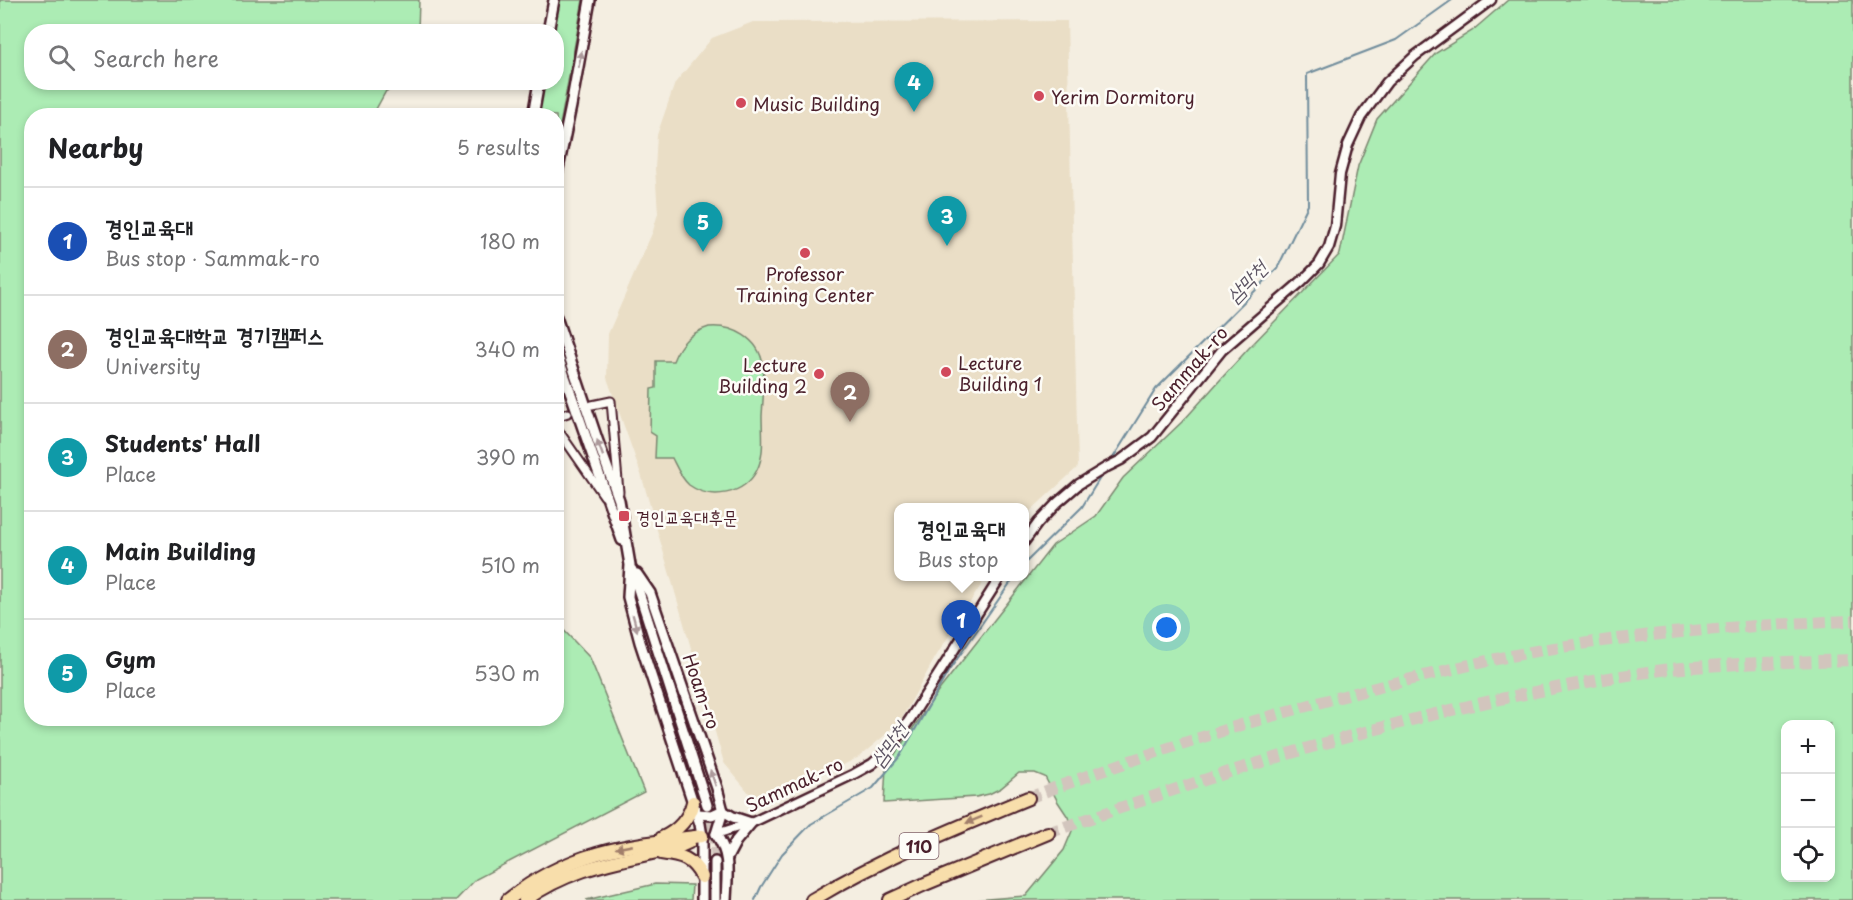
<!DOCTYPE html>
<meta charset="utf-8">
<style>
:root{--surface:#fff;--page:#f6f6f6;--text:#202124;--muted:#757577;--line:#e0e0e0;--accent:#d1495b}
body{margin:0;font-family:"Playpen Sans","Poor Story",sans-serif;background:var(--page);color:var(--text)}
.controls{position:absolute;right:18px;bottom:18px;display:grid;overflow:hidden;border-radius:12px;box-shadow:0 3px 9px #0003}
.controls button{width:54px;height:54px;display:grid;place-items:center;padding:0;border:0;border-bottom:2px solid var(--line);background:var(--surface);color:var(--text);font:30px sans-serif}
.you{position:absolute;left:1167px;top:628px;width:21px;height:21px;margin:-15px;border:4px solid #fff;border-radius:50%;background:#1a73e8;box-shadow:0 0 0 9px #1a73e833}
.badge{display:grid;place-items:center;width:39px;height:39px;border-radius:50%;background:var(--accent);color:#fff;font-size:20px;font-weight:700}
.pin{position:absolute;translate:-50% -50px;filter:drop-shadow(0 2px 3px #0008)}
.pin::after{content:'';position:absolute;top:32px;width:21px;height:18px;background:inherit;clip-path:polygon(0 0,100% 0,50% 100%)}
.popup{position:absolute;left:894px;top:503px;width:135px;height:78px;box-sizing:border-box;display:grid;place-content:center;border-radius:12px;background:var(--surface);filter:drop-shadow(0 2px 4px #0005);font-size:20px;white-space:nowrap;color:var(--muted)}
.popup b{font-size:22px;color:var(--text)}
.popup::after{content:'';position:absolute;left:50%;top:100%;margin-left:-12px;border:12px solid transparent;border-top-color:var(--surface)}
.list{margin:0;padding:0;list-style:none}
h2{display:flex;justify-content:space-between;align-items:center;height:78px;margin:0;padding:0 24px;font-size:26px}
h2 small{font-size:20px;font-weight:400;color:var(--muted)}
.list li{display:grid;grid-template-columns:39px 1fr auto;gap:18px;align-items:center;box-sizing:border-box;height:108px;padding:0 24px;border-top:2px solid var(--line)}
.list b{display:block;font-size:22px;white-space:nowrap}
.list p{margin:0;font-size:20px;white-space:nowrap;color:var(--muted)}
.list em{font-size:20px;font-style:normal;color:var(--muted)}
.icon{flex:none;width:33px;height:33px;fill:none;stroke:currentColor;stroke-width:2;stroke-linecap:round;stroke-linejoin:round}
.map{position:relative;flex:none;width:1853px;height:900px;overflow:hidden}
.search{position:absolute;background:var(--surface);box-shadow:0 3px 9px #0003;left:24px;top:24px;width:540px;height:66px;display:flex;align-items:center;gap:15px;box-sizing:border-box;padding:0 21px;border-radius:24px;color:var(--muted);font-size:22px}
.panel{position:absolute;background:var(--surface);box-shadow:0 3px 9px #0003;left:24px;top:108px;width:540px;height:618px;border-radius:24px}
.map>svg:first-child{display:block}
</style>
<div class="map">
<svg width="1853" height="900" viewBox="0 0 1853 900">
<rect width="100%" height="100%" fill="#f4eee1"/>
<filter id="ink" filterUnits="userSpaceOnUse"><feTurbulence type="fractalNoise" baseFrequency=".0167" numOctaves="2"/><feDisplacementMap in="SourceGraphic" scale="12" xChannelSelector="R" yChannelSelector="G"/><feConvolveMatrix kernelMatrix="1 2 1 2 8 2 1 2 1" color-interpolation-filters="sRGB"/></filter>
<g filter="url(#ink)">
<path fill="#eadec6" d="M1067 21 1078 467 1028 513 1024 519V508H898V576L986 577 935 658 903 716 884 736 859 757 841 766 755 800 724 763 641 474 607 378 608 334 653 231 658 213 655 169 657 135 675 83 712 38 753 22Z"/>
<g fill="#acecb4" stroke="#7b8670" stroke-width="1.5" fill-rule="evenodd">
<path d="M0 0H419L418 31 32 32V82L425 83 424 84 386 91 375 111 374 115 32 116V718H556L557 623 590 658 644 792 476 879 456 900H0Z"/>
<path d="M559 0H583L557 142 556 116 538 115 544 83 556 82V32L553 31Z"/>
<path d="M1508 0H1853V900H974L1026 896 1064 850 1072 831 1068 817 1058 802 1045 777 1035 773H1019L1001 788 989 794 976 797 884 803 886 767 940 689 1053 545 1096 516 1123 478 1184 420 1248 349 1340 254 1358 166 1377 119 1436 53 1472 31ZM1830 724V878H1786V724Z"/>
<path d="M709 327C733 325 759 338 763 365 765 382 763 399 762 416 762 434 765 454 757 470 744 495 711 501 689 485 681 478 677 468 672 458H655L656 436 650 432 651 389 656 388V361H673C680 343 690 333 709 327Z"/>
<path d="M655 884 692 885 691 900H586Z"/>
</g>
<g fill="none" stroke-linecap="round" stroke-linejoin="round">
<g stroke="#6f8c9c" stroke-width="2">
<path d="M1111 461 1156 389 1277 269 1308 205 1307 74 1396 40 1452 0"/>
<path d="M1024 564 1082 507 1103 473"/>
<path d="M755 900 761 887 782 854 811 824 873 788 900 756 948 672 1015 576"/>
</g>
<path stroke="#d2c5bd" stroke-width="9" stroke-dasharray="9 4.5" stroke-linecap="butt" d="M708 808 714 834 715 862"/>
<g stroke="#d2c5bd" stroke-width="12" stroke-dasharray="12 6" stroke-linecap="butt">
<path d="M1028 798C1147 753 1268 714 1391 684 1441 672 1491 659 1542 650 1645 633 1748 625 1853 621"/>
<path d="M1048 833C1201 779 1356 729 1515 696 1566 686 1619 675 1671 669 1732 663 1793 662 1853 660"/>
</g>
<defs>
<g id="minor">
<path d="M592 405 611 401 619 492"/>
<path d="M556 417 568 413"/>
<path d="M556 427 604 496"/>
</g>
<g id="tertiary">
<path d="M1024 542 1038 523 1057 503 1079 484 1107 467 1121 460 1152 437 1222 350 1302 281 1319 264 1329 247 1335 226 1340 174 1348 145 1361 117 1387 82 1415 56 1491 0"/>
<path d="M716 834 751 823 854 774 872 764 890 748 910 719 1001 576"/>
</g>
<g id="secondary">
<path d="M548 32 554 0"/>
<path d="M533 116 539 82"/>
<path d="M556 178 571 106 590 0"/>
<path d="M556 317 597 439 619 500 630 565 628 597 640 642 700 824 702 836V900"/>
<path d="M556 351 622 540"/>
<path d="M632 570 707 805"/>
<path d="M637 574 650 593 717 788 723 811 716 834"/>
<path d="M723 811 733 817 751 823 736 841 727 858"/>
<path d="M698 814 712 815 723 810"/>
<path d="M716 834C731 855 727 875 726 900"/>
<path d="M715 900V862"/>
</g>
<g id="motorway">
<path d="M662 838C677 831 689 819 693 802"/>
<path d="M661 853C682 856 692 858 702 877"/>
<path d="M508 900C569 851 627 845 702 836"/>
<path d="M525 900C574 865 622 861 678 847L689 842"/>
<path d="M812 900C880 859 955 828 1028 798"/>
<path d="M890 900 925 884 1048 833"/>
</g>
</defs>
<use href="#minor" stroke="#4a1f2b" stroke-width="11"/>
<use href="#tertiary" stroke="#4a1f2b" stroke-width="13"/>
<use href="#secondary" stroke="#4a1f2b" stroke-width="14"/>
<use href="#motorway" stroke="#4a1f2b" stroke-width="16"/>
<use href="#minor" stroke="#fdfcf7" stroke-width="7"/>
<use href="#tertiary" stroke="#fdfcf7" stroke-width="8"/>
<use href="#secondary" stroke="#fdfcf7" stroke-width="9"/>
<use href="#motorway" stroke="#f8deab" stroke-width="12"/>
</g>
<defs><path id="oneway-solid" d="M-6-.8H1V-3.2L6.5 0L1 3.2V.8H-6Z" transform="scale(1.5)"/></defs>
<g fill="#ac999b">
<use href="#oneway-solid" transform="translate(580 59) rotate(-80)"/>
<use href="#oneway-solid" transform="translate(600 448) rotate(-110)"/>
<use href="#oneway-solid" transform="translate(635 623) rotate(75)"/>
<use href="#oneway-solid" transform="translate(713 778) rotate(-109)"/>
</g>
<g fill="#a17e6b">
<use href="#oneway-solid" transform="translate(974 820) rotate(158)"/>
<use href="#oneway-solid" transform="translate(624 847) rotate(169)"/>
</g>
</g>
<g fill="#d1495b" stroke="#fdfcf7" stroke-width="2">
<circle cx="1039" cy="96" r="6"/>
<circle cx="741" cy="103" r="6"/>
<circle cx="805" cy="253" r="6"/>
<circle cx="946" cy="372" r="6"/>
<circle cx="819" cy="374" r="6"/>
<rect x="618" y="510" width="12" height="12" rx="3"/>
</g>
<g text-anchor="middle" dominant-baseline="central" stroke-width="5" stroke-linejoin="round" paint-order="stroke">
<rect fill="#fdfcf7" stroke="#806168" stroke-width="1.5" x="899.5" y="833" width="39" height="26" rx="4.5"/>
<g font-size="16" font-weight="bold" fill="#4a1f2b">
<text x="919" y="846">110</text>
</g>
<g font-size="18" fill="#4a1f2b" stroke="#fdfcf7" text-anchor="start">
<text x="1051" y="96">Yerim Dormitory</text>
<text x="753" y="103">Music Building</text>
<text x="805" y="273" text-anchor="middle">Professor<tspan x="805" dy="21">Training Center</tspan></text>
<text x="958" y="362">Lecture<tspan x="958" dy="21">Building 1</tspan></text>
<text x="807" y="364" text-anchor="end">Lecture<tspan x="807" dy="21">Building 2</tspan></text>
<text x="636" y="516">경인교육대후문</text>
</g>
<g font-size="18" fill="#4a1f2b" stroke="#fdfcf7">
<text transform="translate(1189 368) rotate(-49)">Sammak-ro</text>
<text transform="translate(702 691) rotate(71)">Hoam-ro</text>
<text transform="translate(794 784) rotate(-25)">Sammak-ro</text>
</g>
<g font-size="20" font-style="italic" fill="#5d5564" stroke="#fdfcf7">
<text transform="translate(1246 281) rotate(-46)">삼막천</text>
<text transform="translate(888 744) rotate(-55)">삼막천</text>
</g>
</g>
</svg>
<div class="controls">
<button>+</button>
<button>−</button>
<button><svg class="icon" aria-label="locate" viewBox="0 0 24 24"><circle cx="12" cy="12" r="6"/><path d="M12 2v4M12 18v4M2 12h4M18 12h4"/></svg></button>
</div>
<div class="you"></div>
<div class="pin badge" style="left:961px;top:650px;background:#1a4fb4">1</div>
<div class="popup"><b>경인교육대</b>Bus stop</div>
<div class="pin badge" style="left:850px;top:422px;background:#8d6e63">2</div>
<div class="pin badge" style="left:947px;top:246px;background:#0f9aa8">3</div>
<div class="pin badge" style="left:914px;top:112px;background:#0f9aa8">4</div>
<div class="pin badge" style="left:703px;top:252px;background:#0f9aa8">5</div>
<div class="search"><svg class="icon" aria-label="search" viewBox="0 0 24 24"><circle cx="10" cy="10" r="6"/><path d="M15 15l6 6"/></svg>Search here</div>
<section class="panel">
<h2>Nearby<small>5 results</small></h2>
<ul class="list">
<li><span class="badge" style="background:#1a4fb4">1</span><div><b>경인교육대</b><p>Bus stop · Sammak-ro</p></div><em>180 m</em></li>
<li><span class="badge" style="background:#8d6e63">2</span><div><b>경인교육대학교 경기캠퍼스</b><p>University</p></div><em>340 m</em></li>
<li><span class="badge" style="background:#0f9aa8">3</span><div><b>Students' Hall</b><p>Place</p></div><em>390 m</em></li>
<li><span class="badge" style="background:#0f9aa8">4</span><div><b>Main Building</b><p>Place</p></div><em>510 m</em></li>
<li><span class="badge" style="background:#0f9aa8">5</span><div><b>Gym</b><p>Place</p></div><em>530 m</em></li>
</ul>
</section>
</div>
